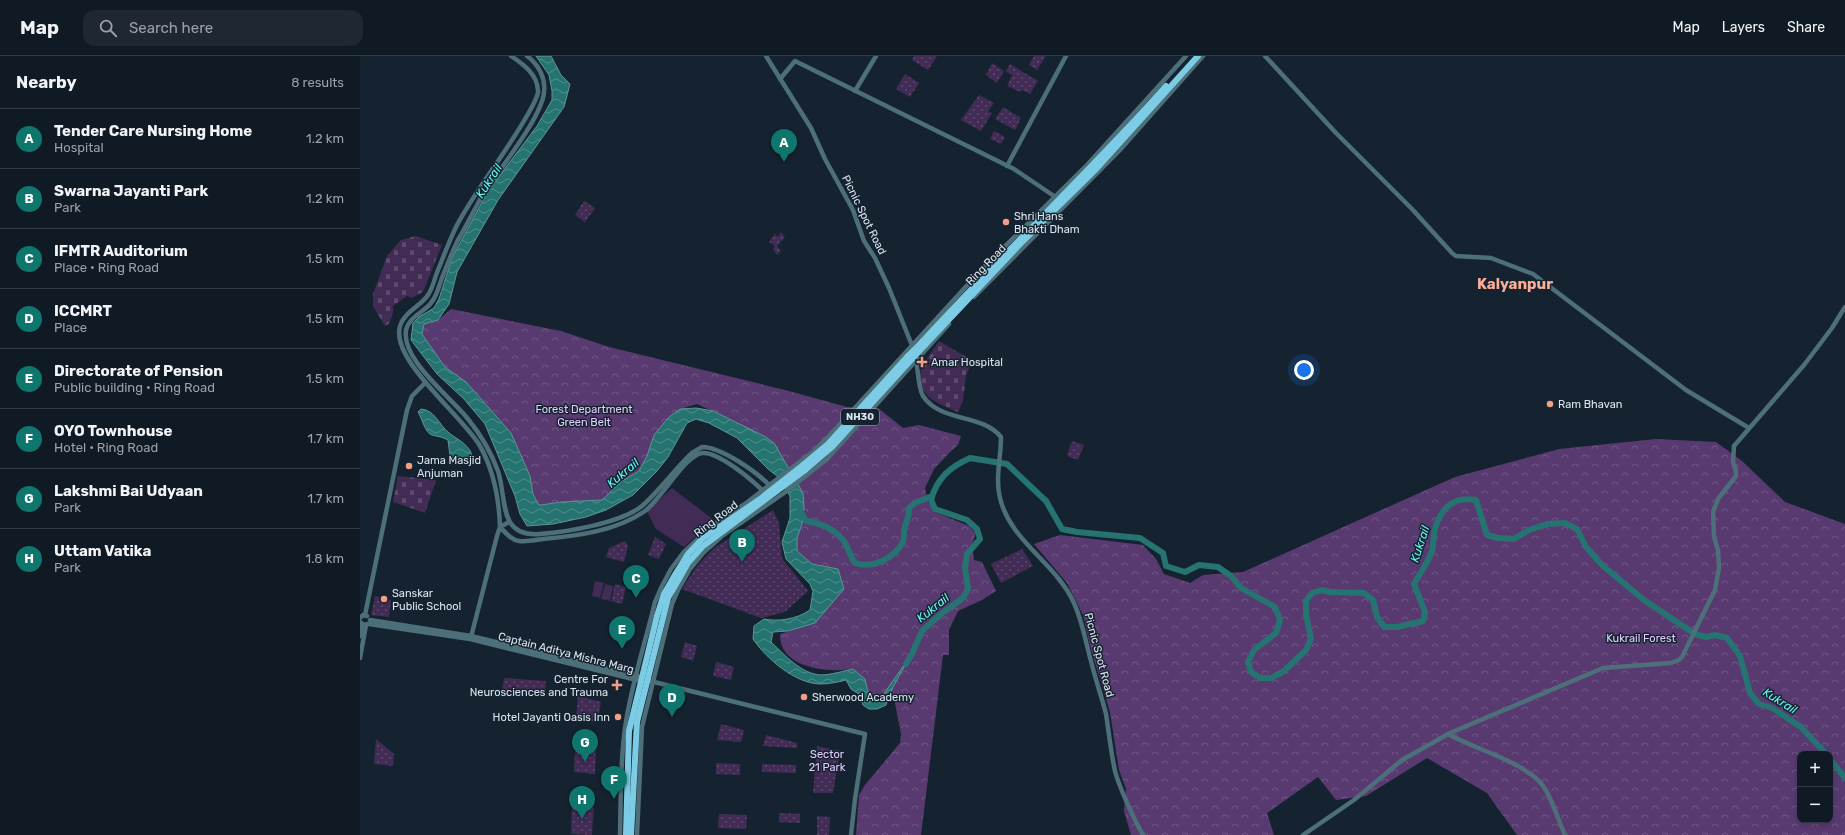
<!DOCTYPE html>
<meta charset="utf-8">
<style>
:root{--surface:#101a25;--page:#1e2732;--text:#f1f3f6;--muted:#9ca1a7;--line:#303842;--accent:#0f766e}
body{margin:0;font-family:Rubik,sans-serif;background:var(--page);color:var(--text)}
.controls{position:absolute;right:12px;bottom:12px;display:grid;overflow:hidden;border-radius:8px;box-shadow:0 2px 6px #0003}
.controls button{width:36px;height:36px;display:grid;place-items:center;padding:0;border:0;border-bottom:1px solid var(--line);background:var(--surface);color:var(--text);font:20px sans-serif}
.you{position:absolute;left:944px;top:314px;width:14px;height:14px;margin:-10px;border:3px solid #fff;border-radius:50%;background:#1a73e8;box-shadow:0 0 0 6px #1a73e833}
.badge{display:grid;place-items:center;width:26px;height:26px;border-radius:50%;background:var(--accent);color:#fff;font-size:13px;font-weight:700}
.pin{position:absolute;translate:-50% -33px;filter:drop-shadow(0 1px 2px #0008)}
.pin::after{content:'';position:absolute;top:21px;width:14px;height:12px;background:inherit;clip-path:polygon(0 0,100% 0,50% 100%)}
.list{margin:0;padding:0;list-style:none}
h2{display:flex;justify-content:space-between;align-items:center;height:52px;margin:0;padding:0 16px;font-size:17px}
h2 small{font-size:13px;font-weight:400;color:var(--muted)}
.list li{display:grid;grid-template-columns:26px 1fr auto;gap:12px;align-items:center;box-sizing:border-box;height:60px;padding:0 16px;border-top:1px solid var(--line)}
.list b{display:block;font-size:15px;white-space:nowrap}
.list p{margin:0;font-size:13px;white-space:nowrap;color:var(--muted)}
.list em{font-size:13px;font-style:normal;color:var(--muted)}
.icon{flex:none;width:22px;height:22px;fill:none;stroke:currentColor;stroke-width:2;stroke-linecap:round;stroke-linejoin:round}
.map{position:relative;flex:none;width:1485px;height:779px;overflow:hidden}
header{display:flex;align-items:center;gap:24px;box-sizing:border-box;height:56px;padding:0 20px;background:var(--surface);border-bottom:1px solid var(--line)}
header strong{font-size:19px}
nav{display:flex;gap:22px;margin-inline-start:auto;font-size:14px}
.search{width:280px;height:36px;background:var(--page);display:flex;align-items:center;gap:10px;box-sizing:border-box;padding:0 14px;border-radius:12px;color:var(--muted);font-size:15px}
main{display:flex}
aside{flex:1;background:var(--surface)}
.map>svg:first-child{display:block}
</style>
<header>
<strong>Map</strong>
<div class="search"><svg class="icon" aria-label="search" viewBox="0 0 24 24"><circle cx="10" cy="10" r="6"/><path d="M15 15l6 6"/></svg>Search here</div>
<nav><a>Map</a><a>Layers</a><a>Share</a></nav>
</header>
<main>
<aside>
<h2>Nearby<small>8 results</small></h2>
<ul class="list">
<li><span class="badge">A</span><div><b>Tender Care Nursing Home</b><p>Hospital</p></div><em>1.2 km</em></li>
<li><span class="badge">B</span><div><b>Swarna Jayanti Park</b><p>Park</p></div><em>1.2 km</em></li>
<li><span class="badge">C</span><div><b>IFMTR Auditorium</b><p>Place · Ring Road</p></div><em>1.5 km</em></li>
<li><span class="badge">D</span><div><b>ICCMRT</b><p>Place</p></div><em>1.5 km</em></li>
<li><span class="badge">E</span><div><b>Directorate of Pension</b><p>Public building · Ring Road</p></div><em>1.5 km</em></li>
<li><span class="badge">F</span><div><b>OYO Townhouse</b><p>Hotel · Ring Road</p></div><em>1.7 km</em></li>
<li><span class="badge">G</span><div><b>Lakshmi Bai Udyaan</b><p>Park</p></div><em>1.7 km</em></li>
<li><span class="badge">H</span><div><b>Uttam Vatika</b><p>Park</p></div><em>1.8 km</em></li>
</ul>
</aside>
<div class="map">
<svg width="1485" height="779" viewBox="0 0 1485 779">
<defs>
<pattern id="forest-crowns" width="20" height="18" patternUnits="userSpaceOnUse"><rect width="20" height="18" fill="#583a70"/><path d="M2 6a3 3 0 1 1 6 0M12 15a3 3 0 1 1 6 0" fill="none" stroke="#6f5685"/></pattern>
<pattern id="cemetery-stones" width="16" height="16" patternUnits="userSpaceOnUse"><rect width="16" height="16" fill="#422b54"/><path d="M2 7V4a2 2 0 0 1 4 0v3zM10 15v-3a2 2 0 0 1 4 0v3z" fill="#5d4a6d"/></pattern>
<pattern id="park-dots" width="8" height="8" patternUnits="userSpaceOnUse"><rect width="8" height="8" fill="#422b54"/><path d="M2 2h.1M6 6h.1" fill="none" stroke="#5d4a6d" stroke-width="1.8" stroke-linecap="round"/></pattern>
<pattern id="water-waves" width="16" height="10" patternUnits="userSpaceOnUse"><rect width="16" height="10" fill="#257471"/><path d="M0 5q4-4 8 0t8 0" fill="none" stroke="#4e8e8c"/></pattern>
</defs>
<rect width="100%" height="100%" fill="#152331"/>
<g fill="#422b54">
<path d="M312 432 354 464 324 491 296 473 287 455Z"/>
<path d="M235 525 244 527 240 542 232 540Z"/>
<path d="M245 528 253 530 250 545 241 543Z"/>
</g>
<g fill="url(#forest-crowns)" fill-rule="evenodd">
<path d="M91 253 201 275 249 291 425 334 487 351 518 352 543 372 559 369 601 380 598 389 590 396 574 413 565 432 568 446 575 456 609 470 616 477 612 488 614 504 622 506 636 535 622 544 598 555 589 574V599H583L561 779H496L499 739 505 729 540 687 541 678 533 637 518 642 508 641V633L493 613C467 617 419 612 420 578L455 567 478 513 452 508 437 495V482L442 468 443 437 414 387 404 380 337 348 320 353 308 362 294 379 287 400 279 415 262 425 242 444 201 446 181 449 178 448 173 438 170 420 151 377 106 326 85 311 62 278 64 268 78 264Z"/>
<path d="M1296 383 1356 386 1382 405 1425 446 1485 468V779H1157L1127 737 1067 702 1006 740 976 744 958 721 907 757 914 779H771L764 755 766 733 759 714 750 656 732 597 723 559 707 527 674 488 700 479 783 489 796 503 804 518 830 527 843 519 883 516 1095 421 1199 393ZM1440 698H1470V764H1440Z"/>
</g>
<g fill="url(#cemetery-stones)">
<path d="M56 180 82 189 63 236 52 242 47 240 33 250V257L29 268 25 270 13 250V238L27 200 41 184Z"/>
<path d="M579 285 613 305 606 319 603 345 598 356C581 349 557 341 560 318 562 306 573 295 579 285Z"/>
<path d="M38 420 76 424 65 457 33 446Z"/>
</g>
<g fill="url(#park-dots)">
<path d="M554 0H577L568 14 552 4Z"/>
<path d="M674 0H686L677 14 669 9Z"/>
<path d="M632 7 644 15 637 27 626 19Z"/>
<path d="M650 8 678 25 670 38 662 34 660 36 647 30 652 19 646 15Z"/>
<path d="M545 18 559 27 550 41 536 33Z"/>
<path d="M619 39 634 47 628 55 632 57 621 75 601 64Z"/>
<path d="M643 51 661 62 655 74 635 63Z"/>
<path d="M634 75 645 81 641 88 630 83Z"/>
<path d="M224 145 235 152 225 166 215 159Z"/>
<path d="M421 176 425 181 417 190 421 195 417 199 413 193 415 190 409 186 415 178 418 181Z"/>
<path d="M712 385 724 389 718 404 707 400Z"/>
<path d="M413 454 419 467 422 502 448 535 425 556 401 562 322 533 337 510 354 492Z"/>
<path d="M295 481 306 488 299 503 288 499Z"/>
<path d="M265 485 268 490 264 506 246 501 249 492Z"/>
<path d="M662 493 673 510 641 527 631 508Z"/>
<path d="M255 528 266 531 262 548 251 545Z"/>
<path d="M15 540 31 544 29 561 11 559Z"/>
<path d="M325 586 337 590 333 605 321 601Z"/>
<path d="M356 606 374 611 371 624 353 620Z"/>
<path d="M144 622 186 625 185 638 142 635Z"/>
<path d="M218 640 241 646 237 666 216 665Z"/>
<path d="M361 668 384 674 381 686 357 684Z"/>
<path d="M406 679 437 687V692L403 690Z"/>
<path d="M16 683 34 698 33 710 14 708Z"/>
<path d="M457 690 480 695 473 737H453Z"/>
<path d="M215 694 236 695 235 718 214 716Z"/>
<path d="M356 707 380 708V719L356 718Z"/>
<path d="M402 708 436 709V717L402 716Z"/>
<path d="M212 747 234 748 232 779 211 778Z"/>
<path d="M419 757 440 758V767L419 766Z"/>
<path d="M359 758 387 759 386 773 358 772Z"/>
<path d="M457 760 470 761 469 779H457Z"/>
</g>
<g fill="url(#water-waves)" stroke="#5c9696">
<path d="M176 0H191L201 19 210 28 204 51 138 144 97 216 89 248 78 264 64 268 62 278 85 311 106 326 151 377 170 420 173 438 178 448 181 449 201 446 242 444 262 425 279 415 287 400 294 379 308 362 320 353 336 352 353 355 404 380 414 387 443 437 444 452 442 468 437 482V495L452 508 478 513 484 533 455 567 428 575 413 576 411 586C425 599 441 618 461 619 471 619 483 615 493 613L505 623 509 641 518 642 523 639 549 602 533 631 526 649 517 653H509L503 649 499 638 491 633 486 624C478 626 469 628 461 628 435 628 406 602 393 583L394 570 404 563C419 566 437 563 450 554L453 535 450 528 426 503 422 486 430 462V440L417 420 408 413 377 382 349 367 336 363 327 367 308 401 297 415 273 439 246 454 226 461 193 468 167 470 160 458 155 440 125 368 104 343 77 318 51 284 53 267 59 261 74 252 79 243 92 202 128 135 177 70 192 44V35L189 19Z"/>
<path d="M61 353C75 354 79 369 89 377 98 384 116 392 111 406L108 407 103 404H97L90 400 88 384C80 380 79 381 72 379 65 377 62 362 58 356Z"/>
</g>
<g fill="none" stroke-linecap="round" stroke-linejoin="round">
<g stroke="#257471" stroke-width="6">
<path d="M440 454 446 465C461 467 473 472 483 484 488 490 490 500 495 507 514 513 534 502 543 486 545 481 543 475 545 470 548 462 549 462 549 452L555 447 572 440"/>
<path d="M546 608 552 598 562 575 581 558 603 542 608 533 605 512 607 498 620 483 617 473 607 464 575 453 571 444C577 422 590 411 610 402L647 408 686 445 702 473 717 476 780 482 803 497 806 510 825 516 839 509 858 511 871 520 881 532 915 551 920 564 916 577 894 594 888 606 891 616 900 622H911L924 615 946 594 951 583 946 558V545L952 537 962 534 970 536 1004 537 1013 544 1017 561 1024 571H1037L1063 565 1065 556 1054 528C1060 517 1068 507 1072 495 1074 488 1073 480 1075 473 1081 452 1093 440 1116 444L1127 479 1138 482 1154 483 1169 474 1187 468 1205 467 1217 473 1226 491 1243 510 1284 544 1335 578 1346 581 1355 579 1367 582 1380 600 1390 637 1399 648 1412 652 1441 671 1466 698"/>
<path d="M1470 703 1485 722"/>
</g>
<g stroke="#4d6f7a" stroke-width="4.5">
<path d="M151 0C163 8 177 18 178 34 179 38 175 44 173 49 151 91 120 127 97 169 89 185 83 202 76 219 74 226 72 233 68 239 61 250 44 256 40 270 30 304 102 359 120 390 134 415 139 442 140 471 145 476 151 484 159 485 166 486 176 484 183 483 216 480 257 475 285 455 301 444 324 400 342 397 358 395 392 424 403 435"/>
<path d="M167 0C178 8 186 22 184 36 182 62 137 116 122 140 114 154 107 169 98 184 92 196 87 209 82 222 79 230 77 240 71 247 64 256 49 261 46 274 41 304 91 341 108 363 121 379 131 396 138 415 147 443 138 482 180 478 207 476 261 467 282 450 300 434 314 414 332 397L342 391C361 391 397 416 410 430"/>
<path d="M406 0 451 72 465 103 493 154 504 185 515 202 529 232 553 292"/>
<path d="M905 0 976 77 1052 153 1092 197 1096 200 1131 202 1173 218 1326 334 1389 372"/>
<path d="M420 23 435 5 654 113 694 140"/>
<path d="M495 35 516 0"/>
<path d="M647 110 706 0"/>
<path d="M614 241 759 95 843 0"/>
<path d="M556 303C558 312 558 332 563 340 581 367 622 357 641 381 641 401 635 423 640 442 650 485 696 507 714 547 723 567 726 588 732 609 736 625 742 642 746 658 749 677 751 697 755 715 759 731 775 765 783 779"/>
<path d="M5 559 47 354 52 340 65 327"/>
<path d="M0 562 3 559 7 560"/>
<path d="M10 564 111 580 278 620"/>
<path d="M0 566 4 569 8 568"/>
<path d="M9 568 110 583 277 624"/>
<path d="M0 580 2 569"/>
<path d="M111 581 137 480 140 471 149 466"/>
<path d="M0 602 6 569"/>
<path d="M290 625 505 678 495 743 491 779"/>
<path d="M1088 678C1115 693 1155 703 1178 724 1190 735 1198 764 1205 779"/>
<path d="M260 779C261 743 260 707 265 672 271 629 285 588 295 546L302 530 311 513 323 497 339 482 356 467 385 448 454 395 471 378 623 212 727 109 826 0"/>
<path d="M277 779 282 671 312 548 318 534 330 513 343 497 362 480 424 437 467 403 589 268"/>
<path d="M943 779 994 744 1042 704 1090 677 1243 612 1311 607 1319 604 1322 601 1355 534 1359 512 1358 494 1354 481 1353 456 1358 443 1376 420V415L1373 406 1374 390 1444 309 1472 272 1485 251"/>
</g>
<g stroke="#7ccce5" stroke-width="6">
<path d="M562 286C641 199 728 118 806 30"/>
<path d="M565 289 663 185 737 112 838 0"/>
<path d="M443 409 468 388 548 300"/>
<path d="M445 414 472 391 551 304"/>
</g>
<g stroke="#7ccce5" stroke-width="6">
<path d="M548 300 562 286"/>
<path d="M551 304 565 289"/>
<path d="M266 779 269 675 297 560 304 538 316 517 328 498 342 483 400 443 443 409"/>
<path d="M271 779 277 666 308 542 328 507 343 490 445 414"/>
</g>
</g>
<g fill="#f49e87" stroke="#152331" stroke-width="1.5">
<circle cx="646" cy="166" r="4"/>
<path d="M560 300h4v4h4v4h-4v4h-4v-4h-4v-4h4z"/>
<circle cx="1190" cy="348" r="4"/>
<circle cx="49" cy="410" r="4"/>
<circle cx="24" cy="543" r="4"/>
<path d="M255 623h4v4h4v4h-4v4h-4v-4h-4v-4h4z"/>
<circle cx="444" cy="641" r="4"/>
<circle cx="258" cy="661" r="4"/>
</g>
<g text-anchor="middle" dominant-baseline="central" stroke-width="3" stroke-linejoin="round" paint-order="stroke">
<rect fill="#152331" stroke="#a0aab5" stroke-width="1" x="481" y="353" width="38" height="16" rx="3"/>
<g font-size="10" font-weight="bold" fill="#dbe4ee">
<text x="500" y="361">NH30</text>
</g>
<g font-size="11" fill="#dbe4ee" stroke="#152331">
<text transform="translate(504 159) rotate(64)">Picnic Spot Road</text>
<text transform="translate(626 209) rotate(-46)">Ring Road</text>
<text transform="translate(356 463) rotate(-37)">Ring Road</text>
<text transform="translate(206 597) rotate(14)">Captain Aditya Mishra Marg</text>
<text transform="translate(739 599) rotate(75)">Picnic Spot Road</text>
</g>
<g font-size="11" fill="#dbe4ee" stroke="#152331" text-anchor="start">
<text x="654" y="160">Shri Hans<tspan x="654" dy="13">Bhakti Dham</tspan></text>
<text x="571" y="306">Amar Hospital</text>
<text x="1198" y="348">Ram Bhavan</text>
<text x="57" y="404">Jama Masjid<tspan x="57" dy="13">Anjuman</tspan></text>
<text x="32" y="537">Sanskar<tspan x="32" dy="13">Public School</tspan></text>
<text x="248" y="623" text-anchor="end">Centre For<tspan x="248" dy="13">Neurosciences and Trauma</tspan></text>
<text x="452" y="641">Sherwood Academy</text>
<text x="250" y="661" text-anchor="end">Hotel Jayanti Oasis Inn</text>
</g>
<g font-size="11" fill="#e6ccff" stroke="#152331">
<text x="224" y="353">Forest Department<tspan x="224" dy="13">Green Belt</tspan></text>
<text x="1281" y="582">Kukrail Forest</text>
<text x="467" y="698">Sector<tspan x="467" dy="13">21 Park</tspan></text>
</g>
<g font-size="12" font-style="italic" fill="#65f5ef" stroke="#152331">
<text transform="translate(129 125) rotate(-57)">Kukrail</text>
<text transform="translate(263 417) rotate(-40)">Kukrail</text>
<text transform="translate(1060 488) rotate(-72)">Kukrail</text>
<text transform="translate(573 552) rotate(-39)">Kukrail</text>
<text transform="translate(1420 645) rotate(32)">Kukrail</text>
</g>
<g font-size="15" font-weight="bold" fill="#fdad97" stroke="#152331">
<text x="1155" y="228">Kalyanpur</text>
</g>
</g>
</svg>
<div class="controls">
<button>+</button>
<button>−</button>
</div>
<div class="you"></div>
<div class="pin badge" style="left:424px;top:106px">A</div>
<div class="pin badge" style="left:382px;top:506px">B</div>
<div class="pin badge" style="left:276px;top:542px">C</div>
<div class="pin badge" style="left:312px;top:661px">D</div>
<div class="pin badge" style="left:262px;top:593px">E</div>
<div class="pin badge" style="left:254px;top:743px">F</div>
<div class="pin badge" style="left:225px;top:706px">G</div>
<div class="pin badge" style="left:222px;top:763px">H</div>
</div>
</main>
